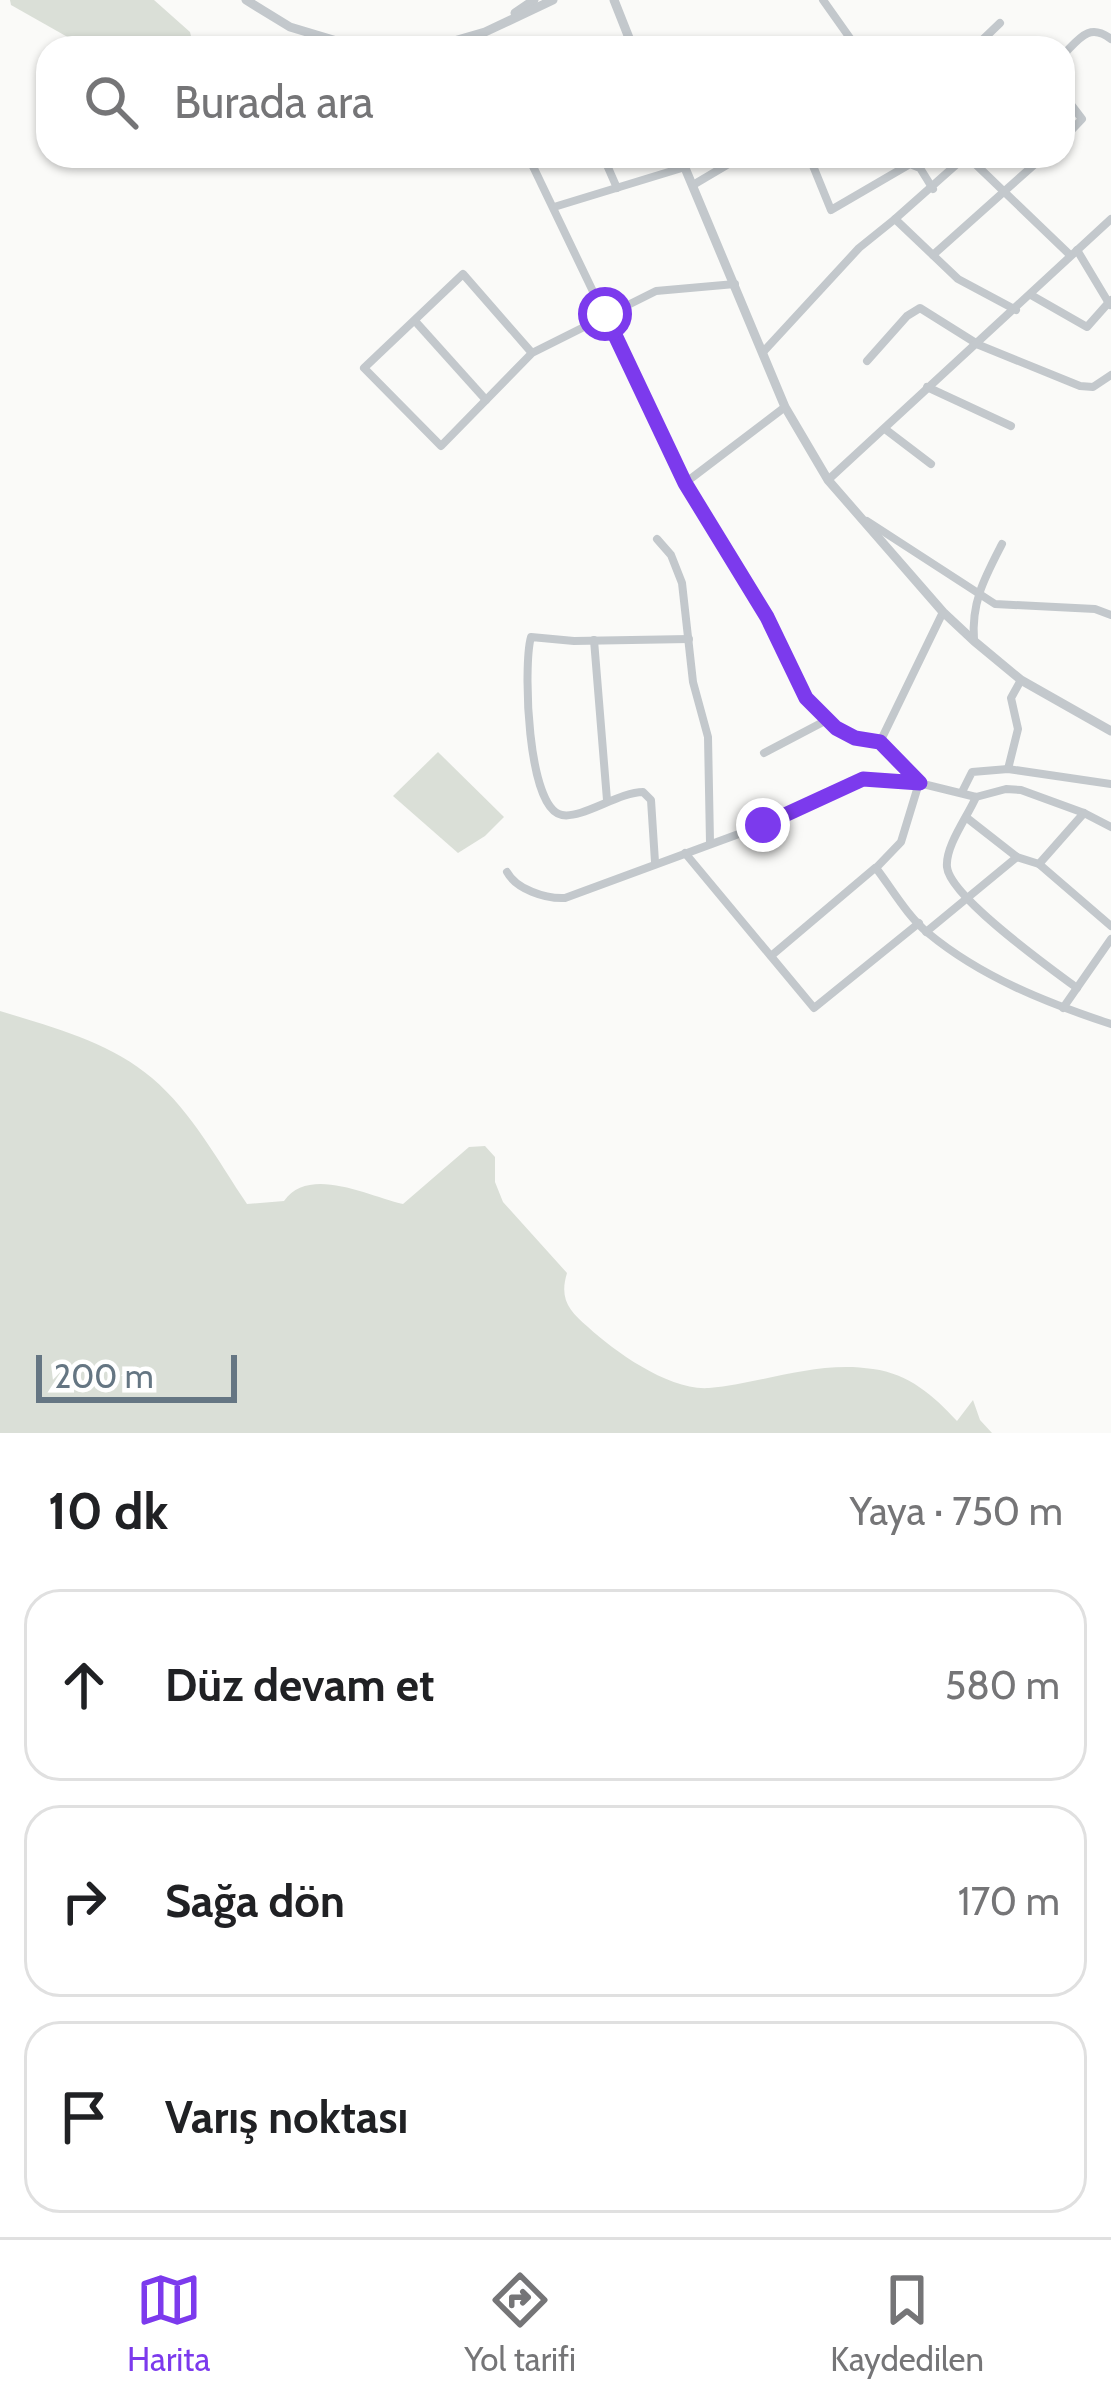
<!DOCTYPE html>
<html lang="tr">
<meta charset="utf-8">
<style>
:root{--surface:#fff;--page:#f2f2f2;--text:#202124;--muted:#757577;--line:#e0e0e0;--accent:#7c3aed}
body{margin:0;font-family:Cabin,sans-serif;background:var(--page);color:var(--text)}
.scale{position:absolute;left:36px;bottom:30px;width:201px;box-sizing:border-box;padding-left:12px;border:6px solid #657683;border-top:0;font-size:33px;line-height:42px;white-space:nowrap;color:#657683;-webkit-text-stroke:9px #fff;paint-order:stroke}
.stop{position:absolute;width:36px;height:36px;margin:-27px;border:9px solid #7c3aed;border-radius:50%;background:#fff}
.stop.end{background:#7c3aed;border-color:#fff;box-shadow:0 3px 12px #0008}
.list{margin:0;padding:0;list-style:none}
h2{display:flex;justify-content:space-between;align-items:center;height:156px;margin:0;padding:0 48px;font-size:51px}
h2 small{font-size:39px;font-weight:400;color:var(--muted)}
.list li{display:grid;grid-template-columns:78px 1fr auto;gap:36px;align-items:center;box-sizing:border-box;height:192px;margin:0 24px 24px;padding:0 24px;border:3px solid var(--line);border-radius:36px}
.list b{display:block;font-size:45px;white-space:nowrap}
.list em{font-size:39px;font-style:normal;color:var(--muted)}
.icon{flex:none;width:66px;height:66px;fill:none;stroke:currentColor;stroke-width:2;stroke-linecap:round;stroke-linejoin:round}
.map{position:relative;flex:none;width:1111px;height:1433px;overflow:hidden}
.search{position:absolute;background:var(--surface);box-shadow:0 3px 9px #0004;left:36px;right:36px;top:36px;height:132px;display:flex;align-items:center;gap:30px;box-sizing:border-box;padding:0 42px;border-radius:36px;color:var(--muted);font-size:45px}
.sheet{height:804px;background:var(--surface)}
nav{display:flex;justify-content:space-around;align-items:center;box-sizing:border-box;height:168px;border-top:3px solid var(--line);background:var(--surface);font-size:33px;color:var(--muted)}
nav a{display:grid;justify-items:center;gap:6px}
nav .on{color:var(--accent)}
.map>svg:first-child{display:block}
</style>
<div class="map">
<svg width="1111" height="1433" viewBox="0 0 1111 1433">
<rect width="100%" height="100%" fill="#fafaf8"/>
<g fill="#dadfd7">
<path d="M10 0H154L190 32 194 48H87L11 5Z"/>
<path d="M438 752 504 817 485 836 458 853 393 796Z"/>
<path d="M0 1011C52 1027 110 1042 152 1078 192 1112 218 1161 247 1204L284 1201C309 1165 368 1196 403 1204L469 1147 485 1146 495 1157V1182L503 1202 567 1273C559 1299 569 1311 588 1327 615 1352 670 1391 709 1388 764 1383 817 1360 873 1369 909 1374 933 1395 957 1421L973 1400 980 1420 992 1433H0Z"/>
</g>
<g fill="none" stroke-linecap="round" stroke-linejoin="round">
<g stroke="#c3c8cc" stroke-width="8">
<path d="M823 0 857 48"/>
<path d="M601 48 630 43"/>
<path d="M974 48 1000 23"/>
<path d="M1063 55C1079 39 1089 22 1111 39"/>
<path d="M1063 94 1082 119 1063 139"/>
<path d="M528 156 685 483 767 617 806 698 836 729 855 738 880 742 943 612"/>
<path d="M603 156 617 188"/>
<path d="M809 156 831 210 910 164 920 168 933 189"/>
<path d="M966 156 895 219 958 279 1016 310"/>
<path d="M967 156 1070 255"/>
<path d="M693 185 742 156"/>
<path d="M554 207 685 167"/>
<path d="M1077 250 1110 305"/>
<path d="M933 255 1044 156"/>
<path d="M1031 295 1087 327 1111 300"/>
<path d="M415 321 486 400"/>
<path d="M764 351 859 248 895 219"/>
<path d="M532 353 463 274 364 368 441 446 532 353 656 291 735 284"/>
<path d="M867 361 907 316 920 308 979 345 1080 386 1093 387 1111 375"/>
<path d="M927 387 1011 426"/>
<path d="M885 429 931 464"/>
<path d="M828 480 1111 219"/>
<path d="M685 483 785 407"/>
<path d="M867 521 995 604 1095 609 1111 615"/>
<path d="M657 539 671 555 682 583 693 682 708 737 710 842"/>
<path d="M594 640 607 800"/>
<path d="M974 640C971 602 985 577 1002 544"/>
<path d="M880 742 919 783 976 797 1006 789 1021 790 1084 813 1111 827"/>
<path d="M764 753 825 721"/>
<path d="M1008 769 1018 729 1011 698 1021 680"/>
<path d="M962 792 972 772 1008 769 1111 784"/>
<path d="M976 797C968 816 945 846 947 867 950 897 1050 968 1077 988"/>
<path d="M967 818 1017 857 1039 864 1111 926"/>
<path d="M685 853 814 1008 919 923"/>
<path d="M655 862 651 800 643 792C619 792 582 819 562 815 527 809 523 665 531 637L574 641 689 639"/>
<path d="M1039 864 1084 813"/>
<path d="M507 872C516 889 545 899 565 898L763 825 853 783 871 779 919 783 901 842 876 868C892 889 908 917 928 933 981 977 1047 1003 1111 1024"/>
<path d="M926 932 1017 857"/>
<path d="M771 956 875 868"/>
<path d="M1063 1008 1111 939"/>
</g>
<g stroke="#c3c8cc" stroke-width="9">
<path d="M246 0 290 27 360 48"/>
<path d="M614 0 633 48"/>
<path d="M515 13 534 0"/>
<path d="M430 48 485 32 553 0"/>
<path d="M680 156 785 407 828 480 943 612 974 641 1021 680 1111 731"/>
</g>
</g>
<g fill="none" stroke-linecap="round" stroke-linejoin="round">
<path stroke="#7c3aed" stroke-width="15" d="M605 314 685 483 767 617 806 698 836 728 855 738 880 742 920 783 863 779 763 825"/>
</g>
</svg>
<div class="scale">200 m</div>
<div class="stop" style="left:605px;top:314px"></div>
<div class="stop end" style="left:763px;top:825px"></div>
<div class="search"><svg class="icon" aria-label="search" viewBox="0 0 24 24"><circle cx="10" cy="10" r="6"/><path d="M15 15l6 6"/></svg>Burada ara</div>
</div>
<section class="sheet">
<h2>10 dk<small>Yaya · 750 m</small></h2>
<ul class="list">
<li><svg class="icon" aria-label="ahead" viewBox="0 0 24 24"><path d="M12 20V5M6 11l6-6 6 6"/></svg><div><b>Düz devam et</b></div><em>580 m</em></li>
<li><svg class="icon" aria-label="right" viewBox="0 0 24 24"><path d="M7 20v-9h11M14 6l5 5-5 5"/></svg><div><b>Sağa dön</b></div><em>170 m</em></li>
<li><svg class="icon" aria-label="arrive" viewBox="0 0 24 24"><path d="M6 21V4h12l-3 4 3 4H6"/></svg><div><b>Varış noktası</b></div></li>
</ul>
</section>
<nav>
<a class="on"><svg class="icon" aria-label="map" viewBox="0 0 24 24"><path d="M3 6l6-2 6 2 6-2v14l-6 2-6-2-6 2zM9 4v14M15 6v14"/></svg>Harita</a>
<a><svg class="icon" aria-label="directions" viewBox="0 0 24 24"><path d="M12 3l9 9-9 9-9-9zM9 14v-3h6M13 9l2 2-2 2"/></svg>Yol tarifi</a>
<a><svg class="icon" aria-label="saved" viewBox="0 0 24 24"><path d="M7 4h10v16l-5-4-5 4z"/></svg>Kaydedilen</a>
</nav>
